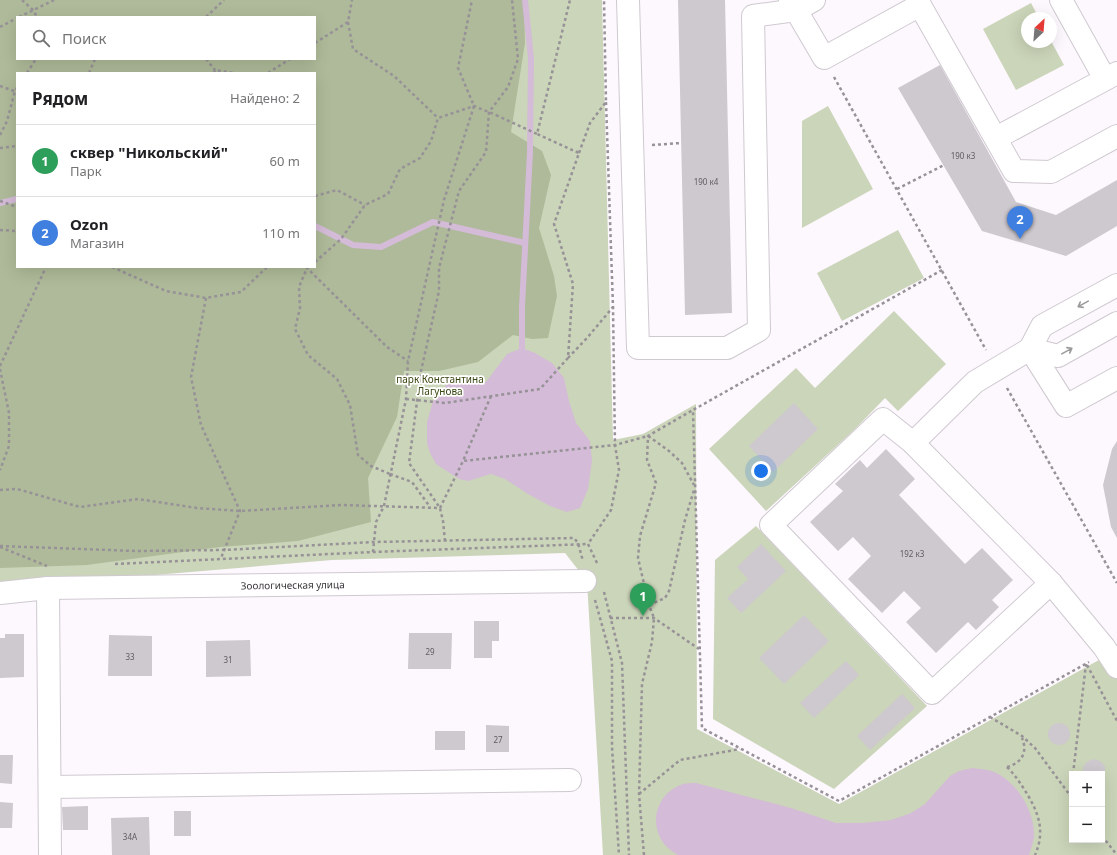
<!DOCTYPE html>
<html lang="ru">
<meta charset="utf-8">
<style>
:root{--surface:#fff;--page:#f2f2f2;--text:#202124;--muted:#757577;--line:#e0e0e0;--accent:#0f766e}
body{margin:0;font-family:"Noto Sans",sans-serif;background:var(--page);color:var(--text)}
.controls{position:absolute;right:12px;bottom:12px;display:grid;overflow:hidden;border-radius:0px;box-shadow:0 4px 16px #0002}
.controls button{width:36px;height:36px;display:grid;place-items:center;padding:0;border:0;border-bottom:1px solid var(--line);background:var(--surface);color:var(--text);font:20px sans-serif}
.compass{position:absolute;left:1021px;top:12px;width:36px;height:36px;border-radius:50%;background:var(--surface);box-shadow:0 4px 16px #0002;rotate:26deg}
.you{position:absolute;left:761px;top:471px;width:14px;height:14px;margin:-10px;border:3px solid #fff;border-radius:50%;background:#1a73e8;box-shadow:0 0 0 6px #1a73e833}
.badge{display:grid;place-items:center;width:26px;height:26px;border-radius:50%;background:var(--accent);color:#fff;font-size:13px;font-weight:700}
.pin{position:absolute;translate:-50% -33px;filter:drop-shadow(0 1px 2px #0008)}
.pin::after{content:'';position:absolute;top:21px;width:14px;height:12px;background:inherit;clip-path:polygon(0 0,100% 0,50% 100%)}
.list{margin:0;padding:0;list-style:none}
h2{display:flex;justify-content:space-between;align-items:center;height:52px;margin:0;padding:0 16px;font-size:17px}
h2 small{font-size:13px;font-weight:400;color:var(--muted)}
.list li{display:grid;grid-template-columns:26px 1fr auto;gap:12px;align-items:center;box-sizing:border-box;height:72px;padding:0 16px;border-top:1px solid var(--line)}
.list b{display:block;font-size:15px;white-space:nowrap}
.list p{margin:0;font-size:13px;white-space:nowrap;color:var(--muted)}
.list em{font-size:13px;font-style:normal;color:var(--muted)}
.icon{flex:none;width:22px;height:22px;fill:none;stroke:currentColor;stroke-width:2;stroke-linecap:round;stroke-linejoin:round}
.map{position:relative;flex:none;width:1117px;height:855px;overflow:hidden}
.search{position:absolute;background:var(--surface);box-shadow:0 4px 16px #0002;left:16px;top:16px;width:300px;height:44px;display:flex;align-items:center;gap:10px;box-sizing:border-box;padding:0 14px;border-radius:0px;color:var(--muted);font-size:15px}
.panel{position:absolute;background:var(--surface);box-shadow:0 4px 16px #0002;left:16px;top:72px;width:300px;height:196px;border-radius:0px}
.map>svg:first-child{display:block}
</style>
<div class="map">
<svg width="1117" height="855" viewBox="0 0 1117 855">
<rect width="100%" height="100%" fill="#fdf7fe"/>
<g fill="#cbd5b9" fill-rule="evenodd">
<path d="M0 0H602L613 440 643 434 696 404 697 729 839 804 1117 650V855H603L587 581 565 553 332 560 0 588ZM17 17H315V59H17ZM17 73H315V267H17ZM1072 774H1102V840H1072Z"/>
<path d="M1031 3 1039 18H1027V42H1051V41L1064 65 1016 90 983 29Z"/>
<path d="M828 106 873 189 802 228V121Z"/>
<path d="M898 230 924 278 842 321 817 273Z"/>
<path d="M894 311 946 364 898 411 885 398 854 430 766 511 709 449 796 368 815 388Z"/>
<path d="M756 526 927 706 834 789 713 719 715 560Z"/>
</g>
<path fill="#aeba99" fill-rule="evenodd" d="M0 0H524L525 43 511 132 542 151 551 175 539 228 554 276 557 296 548 338 532 339 513 335 478 362 439 371H404L397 417 368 478 371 522 298 541 220 547 87 565 0 568ZM17 17H315V59H17ZM17 73H315V267H17Z"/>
<g fill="#d4bbd7">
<path d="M522 348 535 353 552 363 564 378 569 401 576 423 590 441 592 461 588 489 580 508 567 512 550 506 528 494 505 479 491 474 468 481 459 479 436 464 430 453 427 443V422L433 401 453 377 465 376 475 383 486 382 507 354Z"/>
<path d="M972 768C980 769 987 769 994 772 1016 781 1034 810 1034 834 1034 841 1031 849 1029 855H678C646 839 650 795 683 784 687 783 692 783 696 783L791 808 836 823H863L891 820 911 813 925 804 950 776 959 771Z"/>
</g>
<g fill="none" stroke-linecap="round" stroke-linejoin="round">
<g stroke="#d4bbd7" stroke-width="6">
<path d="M0 203 17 199"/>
<path d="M315 226 353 245 381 247 433 222 525 243"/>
<path d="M522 348V307L530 152 531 58 525 0"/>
</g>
</g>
<g fill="#cec8cf">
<path d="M678 0H725L732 313 685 315Z"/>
<path d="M940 65 1016 202 1056 215 1117 180V226L1066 256 982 231 898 88Z"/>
<path d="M794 403 818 429 773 472 749 446Z"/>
<path d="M1117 441V538L1111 527 1103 485 1112 449Z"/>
<path d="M886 449 915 479 899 495 965 564 982 548 1013 580 992 600 999 607 976 630 968 622 936 653 906 622 921 608 904 591 882 613 848 579 871 556 853 537 838 551 810 522 843 491 835 484 860 460 867 468Z"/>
<path d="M761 544 786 571 741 613 727 598 748 579 737 567Z"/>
<path d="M804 615 829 641 784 684 759 658Z"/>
<path d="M474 621H499V641H492V658H474Z"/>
<path d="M409 633H452L451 669H408Z"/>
<path d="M5 634H24V677L0 678V638H5Z"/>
<path d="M109 635 152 636V676H108Z"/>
<path d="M250 640 251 676 206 677V641Z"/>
<path d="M846 661 859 675 814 718 800 703Z"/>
<path d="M902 694 915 708 870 750 857 736Z"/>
<circle cx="1059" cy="734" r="11"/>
<path d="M486 725 509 726V752H486Z"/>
<rect x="435" y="731" width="30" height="19"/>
<path d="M0 755H13L12 784 0 783Z"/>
<path d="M1093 759 1100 761 1105 766V773L1102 779V774H1085L1083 768 1084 765 1087 762Z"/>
<path d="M0 802 13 803 12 828H0Z"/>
<path d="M88 806V830H63L62 807Z"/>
<rect x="174" y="811" width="17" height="25"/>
<path d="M149 817 150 855H112L111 818Z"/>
</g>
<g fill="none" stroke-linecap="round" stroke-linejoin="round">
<defs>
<g id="minor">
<path d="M628 0 638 348H727L759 330 753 16 796 10 814 0"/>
<path d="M790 0 824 58 920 5"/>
<path d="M917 0 1014 171 1051 172 1117 136"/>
<path d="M1061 0 1105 79"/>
<path d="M996 138 1117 73"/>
<path d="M1117 285 1042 326 1030 349 1058 356 1117 323"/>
<path d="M1117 378 1066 406 1030 349 975 382 913 443 1051 583 1104 647 1117 667"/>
<path d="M913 443 883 419 771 525 932 693 1051 583"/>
<path d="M48 588 50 855"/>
<path id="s1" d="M0 593 48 588 585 581"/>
<path d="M50 787 570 780"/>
</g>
</defs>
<use href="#minor" stroke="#cfc9d0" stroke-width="24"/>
<g stroke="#979297" stroke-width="2.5" stroke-dasharray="3 3" stroke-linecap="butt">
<path d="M22 0 33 10 37 17"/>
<path d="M19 17 54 0"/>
<path d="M206 17 224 0"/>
<path d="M348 22 353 49 394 76 438 118"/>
<path d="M0 27 17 18"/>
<path d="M315 43 348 22 352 0"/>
<path d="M206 59 215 70"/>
<path d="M27 73 36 59"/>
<path d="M89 73 95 59"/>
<path d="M214 73 215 70 234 73"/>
<path d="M268 73 290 59"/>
<path d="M834 77 986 350"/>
<path d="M0 86 17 92"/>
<path d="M496 115 537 134"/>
<path d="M0 135 7 121 15 91 17 88"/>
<path d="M652 145 681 143"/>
<path d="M0 148 17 146"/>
<path d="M579 153 590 123 606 102 604 0"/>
<path d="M897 189 944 165"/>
<path d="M315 196 337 190 365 205"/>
<path d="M0 201 17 207"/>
<path d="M0 230 17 231"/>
<path d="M112 267 166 291 206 298 241 292 267 267"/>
<path d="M306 267 387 347 408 361"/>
<path d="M942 270 693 410 702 728 839 801 1089 662"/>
<path d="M206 298 191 377 201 425 240 511 221 558"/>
<path d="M568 358 587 338 613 307 606 102"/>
<path d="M0 366 46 267"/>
<path d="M0 369 9 413V446L0 470"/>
<path d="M1007 388 1117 583"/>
<path d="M491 396 463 461 615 445 648 436 669 451 682 463 694 485"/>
<path d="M406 399 445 403 540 389 568 358 573 284 554 224 579 153 537 134 570 0"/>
<path d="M390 474 412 482 430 507"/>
<path d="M0 490 17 489 80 507 138 499 197 508 240 511 341 505 440 508 463 461"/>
<path d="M445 541 443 521 440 508 409 463 421 371 439 291V268L459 191 486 152 489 112 508 87 518 59 512 0"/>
<path d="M0 546 136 551 224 550 374 542 574 538 578 543 583 561"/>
<path d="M0 547 47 566"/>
<path d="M373 552 376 522 384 506 406 399 408 361 444 200 474 106 458 68 472 0"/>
<path d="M597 563 588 544 611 510 619 470 615 445 613 307"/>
<path d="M115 564 373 552 588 544"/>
<path d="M604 592 622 663 629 855"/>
<path d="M595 600 612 661V747L619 855"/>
<path d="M649 605 665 598 669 591 685 520 694 490"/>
<path d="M610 618H654L699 649"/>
<path d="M1087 665 1117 721"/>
<path d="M990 717 1022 736 1035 748 1072 798"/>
<path d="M1007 767C1014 774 1019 781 1024 789 1038 811 1046 830 1035 855"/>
<path d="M1007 767C1022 763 1028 752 1022 738"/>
<path d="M1073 774 1086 664"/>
<path d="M639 794 680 760 740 749"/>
<path d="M1070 796 1072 783"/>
<path d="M1102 836 1117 855"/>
<path d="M644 855 639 794 642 684 652 642 654 618 649 605 638 558 640 536 656 483 647 460 648 436 693 410"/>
</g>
<use href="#minor" stroke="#fff" stroke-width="22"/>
<g stroke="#979297" stroke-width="2.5" stroke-dasharray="3 3" stroke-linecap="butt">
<path d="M315 262 341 239 365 205 388 194 400 169 420 158 431 141 438 118 474 106 496 115"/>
<path d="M309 267 307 268 299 287 300 308 295 329 308 355 337 379 350 405 358 455 371 466 390 474"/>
</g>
</g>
<defs><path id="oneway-shaft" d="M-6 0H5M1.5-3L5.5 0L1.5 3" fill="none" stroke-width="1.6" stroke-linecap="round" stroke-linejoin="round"/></defs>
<g stroke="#9c9b9c">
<use href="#oneway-shaft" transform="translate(1083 304) rotate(151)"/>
<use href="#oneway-shaft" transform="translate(1067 351) rotate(-29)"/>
</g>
<g text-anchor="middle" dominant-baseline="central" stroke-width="3.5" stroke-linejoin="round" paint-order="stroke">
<g font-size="8" fill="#5f5b5f">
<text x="963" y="155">190 к3</text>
<text x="706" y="181">190 к4</text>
<text x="912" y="553">192 к3</text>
<text x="430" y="651">29</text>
<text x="130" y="656">33</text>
<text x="228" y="659">31</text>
<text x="498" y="739">27</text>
<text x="130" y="836">34А</text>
</g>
<g font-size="10" fill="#384611" stroke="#fff">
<text x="440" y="379">парк Константина<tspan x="440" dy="12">Лагунова</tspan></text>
</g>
<g font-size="10" fill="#3a373a" stroke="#fff">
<text stroke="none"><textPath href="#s1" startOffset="293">Зоологическая улица</textPath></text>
</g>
</g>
</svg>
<div class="controls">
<button>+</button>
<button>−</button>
</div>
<svg class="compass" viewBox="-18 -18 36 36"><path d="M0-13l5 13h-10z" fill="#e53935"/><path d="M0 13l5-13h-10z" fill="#757577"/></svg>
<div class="you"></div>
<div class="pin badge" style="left:643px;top:616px;background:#2e9e5b">1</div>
<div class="pin badge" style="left:1020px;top:239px;background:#3f7fe0">2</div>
<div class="search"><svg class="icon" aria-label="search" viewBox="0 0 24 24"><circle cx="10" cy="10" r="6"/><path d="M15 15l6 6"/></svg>Поиск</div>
<section class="panel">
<h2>Рядом<small>Найдено: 2</small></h2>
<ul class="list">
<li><span class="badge" style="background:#2e9e5b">1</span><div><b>сквер &quot;Никольский&quot;</b><p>Парк</p></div><em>60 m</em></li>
<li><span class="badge" style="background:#3f7fe0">2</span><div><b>Ozon</b><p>Магазин</p></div><em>110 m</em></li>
</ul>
</section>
</div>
